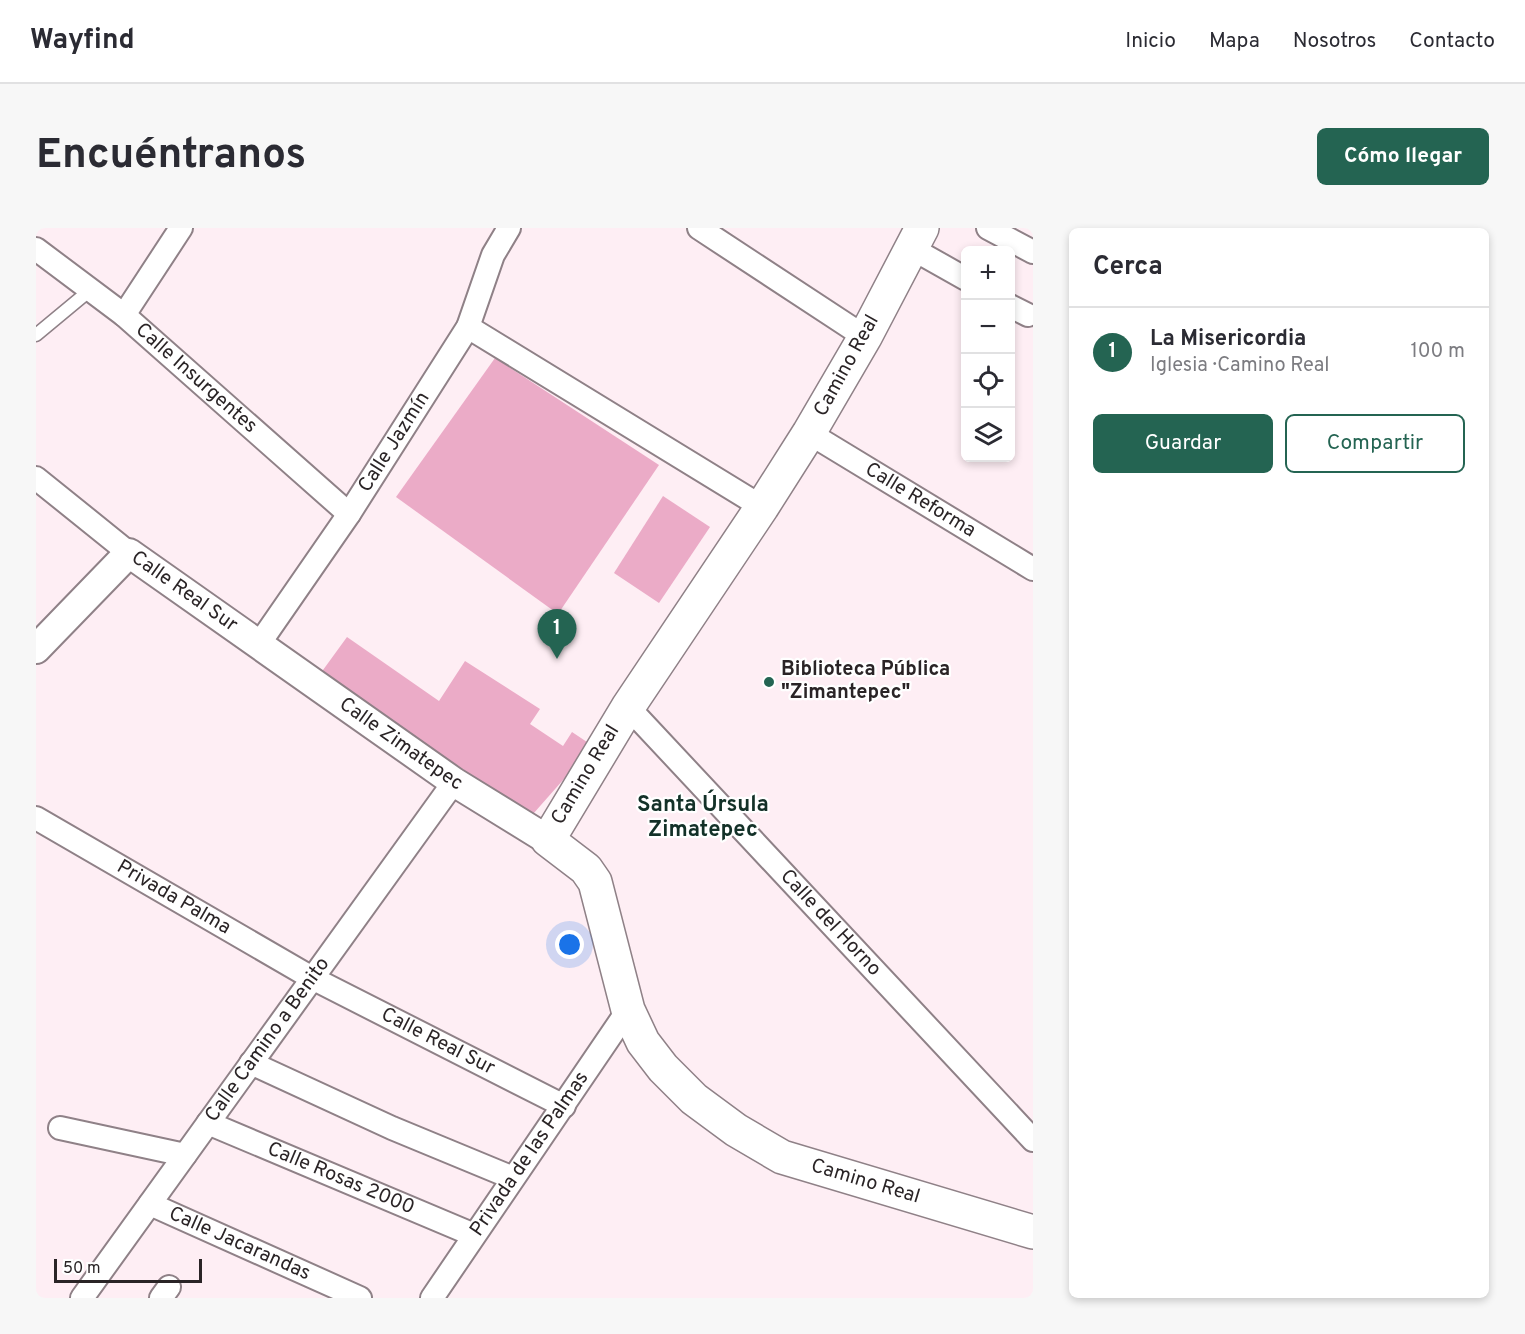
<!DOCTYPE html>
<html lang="es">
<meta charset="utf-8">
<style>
:root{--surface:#fff;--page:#f7f7f7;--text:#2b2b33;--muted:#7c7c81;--line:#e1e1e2;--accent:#246452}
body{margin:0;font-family:Overpass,sans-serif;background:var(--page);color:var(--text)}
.controls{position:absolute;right:18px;top:18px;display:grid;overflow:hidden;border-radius:9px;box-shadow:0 3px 9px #0003}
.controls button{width:54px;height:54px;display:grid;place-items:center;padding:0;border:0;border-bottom:2px solid var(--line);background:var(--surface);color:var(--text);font:30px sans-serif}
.scale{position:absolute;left:18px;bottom:15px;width:148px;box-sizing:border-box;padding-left:6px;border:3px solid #2a2426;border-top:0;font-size:16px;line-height:21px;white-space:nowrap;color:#2a2426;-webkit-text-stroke:4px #fff;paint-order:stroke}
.you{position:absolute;left:534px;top:717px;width:21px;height:21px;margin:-15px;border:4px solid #fff;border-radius:50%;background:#1a73e8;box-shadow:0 0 0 9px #1a73e833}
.badge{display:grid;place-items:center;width:39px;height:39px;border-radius:50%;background:var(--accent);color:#fff;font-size:20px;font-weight:700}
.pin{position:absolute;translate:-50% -50px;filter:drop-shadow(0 2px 3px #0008)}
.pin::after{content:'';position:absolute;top:32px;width:21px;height:18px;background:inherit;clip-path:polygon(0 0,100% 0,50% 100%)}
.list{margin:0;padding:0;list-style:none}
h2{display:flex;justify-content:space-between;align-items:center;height:78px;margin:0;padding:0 24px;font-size:26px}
h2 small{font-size:20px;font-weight:400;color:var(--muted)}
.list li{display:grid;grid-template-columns:39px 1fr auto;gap:18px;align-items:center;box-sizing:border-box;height:90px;padding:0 24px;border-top:2px solid var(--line)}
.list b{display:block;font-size:22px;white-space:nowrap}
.list p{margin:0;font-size:20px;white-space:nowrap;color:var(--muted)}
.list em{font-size:20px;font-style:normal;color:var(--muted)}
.actions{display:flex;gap:12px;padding:18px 24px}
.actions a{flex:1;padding:14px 0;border:2px solid var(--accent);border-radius:9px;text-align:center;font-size:21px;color:var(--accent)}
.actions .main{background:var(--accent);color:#fff}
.icon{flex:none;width:33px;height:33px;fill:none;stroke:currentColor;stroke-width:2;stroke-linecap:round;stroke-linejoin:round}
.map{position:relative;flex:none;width:997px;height:1070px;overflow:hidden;border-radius:9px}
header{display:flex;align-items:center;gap:36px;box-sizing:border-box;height:84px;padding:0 30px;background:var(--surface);border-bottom:2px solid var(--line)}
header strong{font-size:28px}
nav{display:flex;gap:33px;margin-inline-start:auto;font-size:21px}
.intro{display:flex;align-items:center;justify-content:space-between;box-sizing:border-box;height:144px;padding:0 36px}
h1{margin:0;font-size:42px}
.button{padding:15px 27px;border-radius:9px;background:var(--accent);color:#fff;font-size:21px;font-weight:700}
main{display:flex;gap:36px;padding:0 36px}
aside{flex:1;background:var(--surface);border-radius:9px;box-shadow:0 3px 9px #0003}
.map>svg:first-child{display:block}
</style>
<header>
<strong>Wayfind</strong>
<nav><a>Inicio</a><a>Mapa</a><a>Nosotros</a><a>Contacto</a></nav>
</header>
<div class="intro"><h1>Encuéntranos</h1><a class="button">Cómo llegar</a></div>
<main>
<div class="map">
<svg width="997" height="1070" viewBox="0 0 997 1070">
<rect width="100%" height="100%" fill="#feeef4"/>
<g fill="#ebabc7">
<path d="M459 130 623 237 522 386 360 269Z"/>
<path d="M627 268 674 299 623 375 578 345Z"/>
<path d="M311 409 403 473 429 433 504 481 494 496 527 518 536 504 557 518 490 594 279 453Z"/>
</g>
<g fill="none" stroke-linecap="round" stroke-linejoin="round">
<defs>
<path id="service" d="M0 107 53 63"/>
<g id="minor">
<path d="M663 0 829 109"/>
<path d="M952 0 997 24"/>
<path d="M875 20 930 51"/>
<path id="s1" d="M0 21 88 87 313 286"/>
<path d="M974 78 992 87"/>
<path d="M88 87 145 0"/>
<path d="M432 99 726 279"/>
<path id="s2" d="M773 205 997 341"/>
<path d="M0 250 93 325"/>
<path id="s3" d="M223 416 313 286 432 99 457 27 473 0"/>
<path id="s4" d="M592 479 997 912"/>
<path id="s5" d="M0 590 276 750 528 878"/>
<path d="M215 835 356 900 477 950"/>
<path id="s6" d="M172 895 438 1007"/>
<path d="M24 900 149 927"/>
<path id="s7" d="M114 976 324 1070"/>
<path id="s8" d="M46 1070 418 554"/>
<path d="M125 1070 133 1059"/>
<path id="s9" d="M396 1070 592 782"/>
</g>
<g id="tertiary">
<path id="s10" d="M0 421 93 325 418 554 512 612"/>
</g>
<g id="secondary">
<path id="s11" d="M886 0 829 109 773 205 726 279 592 479 512 612 550 641 559 654 592 782 607 814 627 840 658 871 700 902 746 929 997 1004"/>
</g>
</defs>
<use href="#service" stroke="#8f8187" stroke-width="15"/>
<use href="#minor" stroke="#8f8187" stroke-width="26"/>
<use href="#tertiary" stroke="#8f8187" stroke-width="32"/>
<use href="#secondary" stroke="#8f8187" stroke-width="36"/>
<use href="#service" stroke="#fff" stroke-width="12"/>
<use href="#minor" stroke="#fff" stroke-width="22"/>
<use href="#tertiary" stroke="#fff" stroke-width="28"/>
<use href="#secondary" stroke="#fff" stroke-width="33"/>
</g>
<circle fill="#246452" stroke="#fff" stroke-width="2" cx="733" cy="454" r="6"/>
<g text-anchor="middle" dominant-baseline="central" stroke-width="4.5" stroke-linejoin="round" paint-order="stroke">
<g font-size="20" fill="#2a2426" stroke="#fff">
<text transform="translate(811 138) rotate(-61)">Camino Real</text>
<text stroke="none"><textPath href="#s1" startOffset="206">Calle Insurgentes</textPath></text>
<text stroke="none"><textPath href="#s3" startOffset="243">Calle Jazmín</textPath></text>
<text stroke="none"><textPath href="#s2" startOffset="130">Calle Reforma</textPath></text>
<text stroke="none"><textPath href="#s10" startOffset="201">Calle Real Sur</textPath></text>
<text stroke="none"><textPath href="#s10" startOffset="466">Calle Zimatepec</textPath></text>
<text transform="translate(550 547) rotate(-59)">Camino Real</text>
<text stroke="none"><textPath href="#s5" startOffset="159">Privada Palma</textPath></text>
<text stroke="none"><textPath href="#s4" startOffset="296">Calle del Horno</textPath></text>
<text stroke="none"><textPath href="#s8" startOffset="318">Calle Camino a Benito</textPath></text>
<text stroke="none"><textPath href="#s5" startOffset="460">Calle Real Sur</textPath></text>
<text stroke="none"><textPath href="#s9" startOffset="174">Privada de las Palmas</textPath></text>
<text stroke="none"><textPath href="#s6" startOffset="144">Calle Rosas 2000</textPath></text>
<text stroke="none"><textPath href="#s11" startOffset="1218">Camino Real</textPath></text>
<text stroke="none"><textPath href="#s7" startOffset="98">Calle Jacarandas</textPath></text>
</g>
<g font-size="20" font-weight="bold" fill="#2a2426" stroke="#fff" text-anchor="start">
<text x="745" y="442">Biblioteca Pública<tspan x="745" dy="23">"Zimantepec"</tspan></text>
</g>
<g font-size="22" font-weight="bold" fill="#133128" stroke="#fff">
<text x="667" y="577">Santa Úrsula<tspan x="667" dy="25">Zimatepec</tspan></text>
</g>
</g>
</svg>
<div class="controls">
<button>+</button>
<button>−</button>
<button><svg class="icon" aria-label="locate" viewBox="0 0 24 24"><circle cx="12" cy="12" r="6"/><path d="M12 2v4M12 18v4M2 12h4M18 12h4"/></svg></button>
<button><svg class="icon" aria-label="layers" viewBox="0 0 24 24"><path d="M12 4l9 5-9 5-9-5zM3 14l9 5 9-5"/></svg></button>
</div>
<div class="scale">50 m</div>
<div class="you"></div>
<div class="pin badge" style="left:521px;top:431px">1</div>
</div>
<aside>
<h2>Cerca<small></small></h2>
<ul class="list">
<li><span class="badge">1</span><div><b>La Misericordia</b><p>Iglesia · Camino Real</p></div><em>100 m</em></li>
</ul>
<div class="actions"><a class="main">Guardar</a><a>Compartir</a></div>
</aside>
</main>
